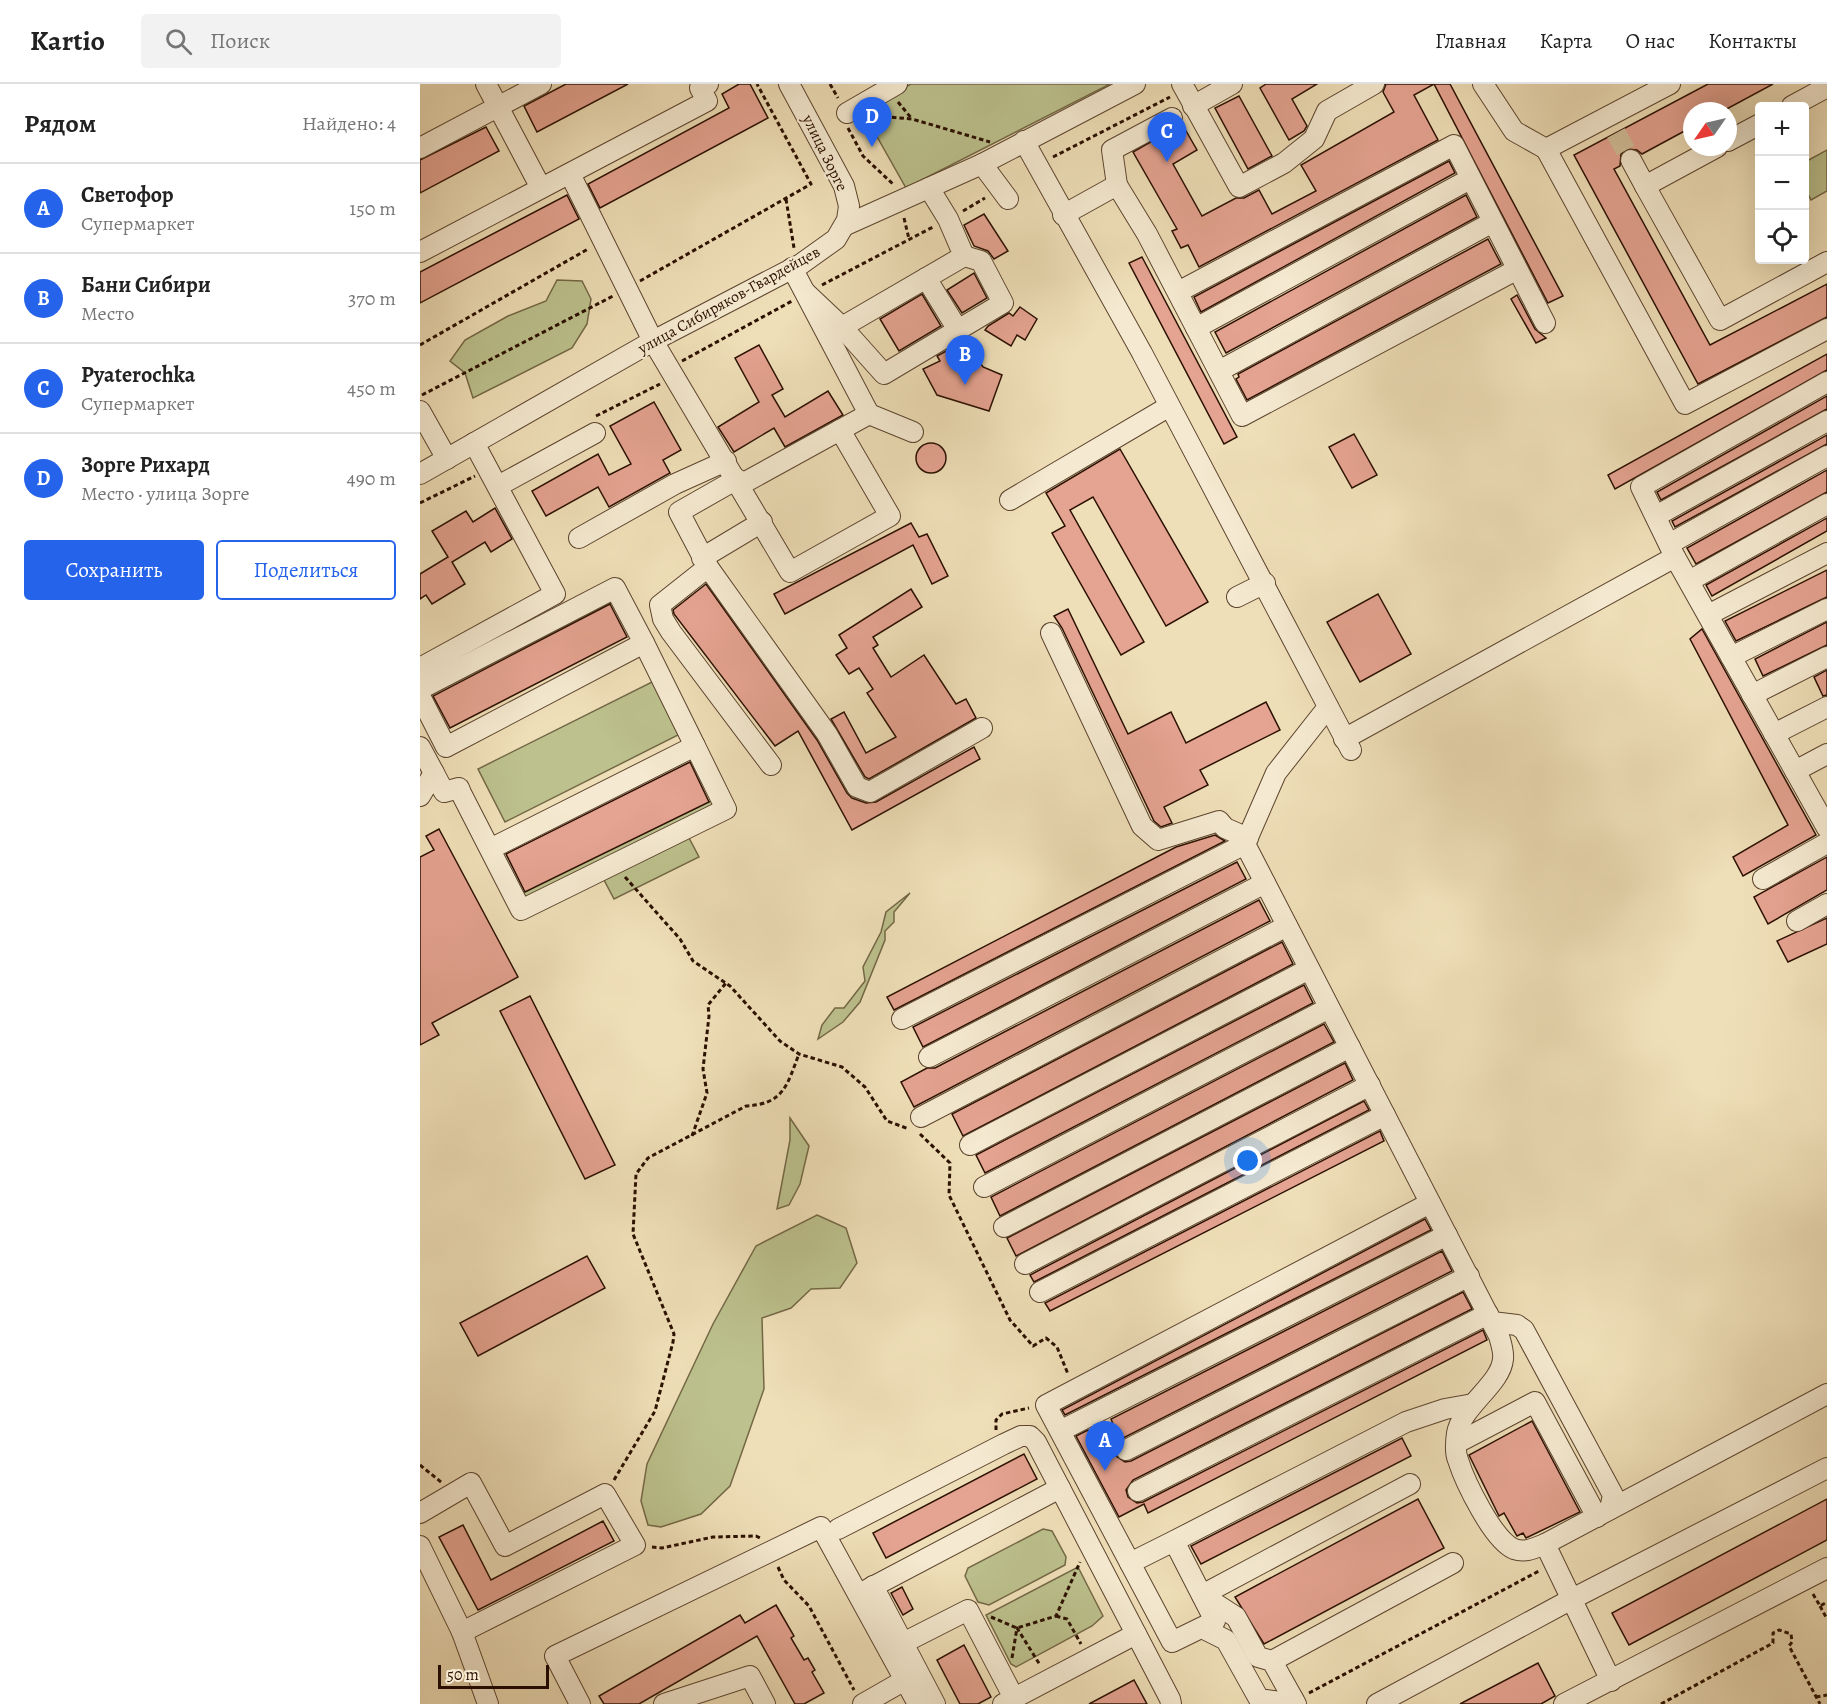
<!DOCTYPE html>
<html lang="ru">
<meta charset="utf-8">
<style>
:root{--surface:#fff;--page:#f2f2f2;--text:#222;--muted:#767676;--line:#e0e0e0;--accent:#2563eb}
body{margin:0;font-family:Alegreya,serif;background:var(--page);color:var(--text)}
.controls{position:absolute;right:18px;top:18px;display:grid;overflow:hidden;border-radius:6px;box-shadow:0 6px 24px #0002}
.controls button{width:54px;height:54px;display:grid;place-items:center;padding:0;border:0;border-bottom:2px solid var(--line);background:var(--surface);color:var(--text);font:30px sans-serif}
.compass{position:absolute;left:1263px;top:18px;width:54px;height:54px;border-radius:50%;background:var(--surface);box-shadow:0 6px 24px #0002;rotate:236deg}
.scale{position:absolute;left:18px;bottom:15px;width:111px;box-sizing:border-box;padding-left:6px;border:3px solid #2b1000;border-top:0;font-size:16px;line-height:21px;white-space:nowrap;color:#2b1000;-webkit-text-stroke:4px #f5ead1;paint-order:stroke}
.you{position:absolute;left:828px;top:1077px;width:21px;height:21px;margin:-15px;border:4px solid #fff;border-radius:50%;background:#1a73e8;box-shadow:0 0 0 9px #1a73e833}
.badge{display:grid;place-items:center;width:39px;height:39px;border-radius:50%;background:var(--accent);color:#fff;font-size:20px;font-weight:700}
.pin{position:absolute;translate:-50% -50px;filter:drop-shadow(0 2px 3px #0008)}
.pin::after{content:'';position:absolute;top:32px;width:21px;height:18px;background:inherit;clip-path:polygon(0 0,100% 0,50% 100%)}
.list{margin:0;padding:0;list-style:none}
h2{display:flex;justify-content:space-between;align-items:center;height:78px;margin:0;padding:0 24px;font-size:26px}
h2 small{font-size:20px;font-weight:400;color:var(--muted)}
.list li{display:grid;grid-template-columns:39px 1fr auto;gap:18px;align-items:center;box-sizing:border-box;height:90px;padding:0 24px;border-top:2px solid var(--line)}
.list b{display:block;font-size:22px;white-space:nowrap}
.list p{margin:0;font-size:20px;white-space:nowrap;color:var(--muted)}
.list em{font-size:20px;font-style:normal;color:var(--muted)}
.actions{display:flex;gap:12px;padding:18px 24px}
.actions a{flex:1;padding:14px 0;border:2px solid var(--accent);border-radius:6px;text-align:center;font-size:21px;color:var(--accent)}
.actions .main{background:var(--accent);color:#fff}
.icon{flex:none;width:33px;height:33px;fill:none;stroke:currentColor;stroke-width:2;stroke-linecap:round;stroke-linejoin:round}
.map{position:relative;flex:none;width:1407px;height:1620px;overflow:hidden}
header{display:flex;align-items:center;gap:36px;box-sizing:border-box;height:84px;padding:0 30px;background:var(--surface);border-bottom:2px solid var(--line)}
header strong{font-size:28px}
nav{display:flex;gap:33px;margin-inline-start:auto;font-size:21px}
.search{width:420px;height:54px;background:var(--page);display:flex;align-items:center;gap:15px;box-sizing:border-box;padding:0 21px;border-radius:6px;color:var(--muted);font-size:22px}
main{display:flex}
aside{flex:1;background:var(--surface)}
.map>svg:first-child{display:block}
</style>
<header>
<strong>Kartio</strong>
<div class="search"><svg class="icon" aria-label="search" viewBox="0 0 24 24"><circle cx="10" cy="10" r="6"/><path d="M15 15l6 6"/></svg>Поиск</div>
<nav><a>Главная</a><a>Карта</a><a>О нас</a><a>Контакты</a></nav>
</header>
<main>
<aside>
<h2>Рядом<small>Найдено: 4</small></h2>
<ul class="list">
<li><span class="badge">A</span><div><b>Светофор</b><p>Супермаркет</p></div><em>150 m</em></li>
<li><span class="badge">B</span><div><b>Бани Сибири</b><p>Место</p></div><em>370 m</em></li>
<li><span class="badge">C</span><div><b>Pyaterochka</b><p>Супермаркет</p></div><em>450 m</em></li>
<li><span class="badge">D</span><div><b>Зорге Рихард</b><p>Место · улица Зорге</p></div><em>490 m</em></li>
</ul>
<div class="actions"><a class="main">Сохранить</a><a>Поделиться</a></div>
</aside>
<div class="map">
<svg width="1407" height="1620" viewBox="0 0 1407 1620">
<rect width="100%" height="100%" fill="#efdfb8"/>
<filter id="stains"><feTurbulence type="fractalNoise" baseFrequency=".00333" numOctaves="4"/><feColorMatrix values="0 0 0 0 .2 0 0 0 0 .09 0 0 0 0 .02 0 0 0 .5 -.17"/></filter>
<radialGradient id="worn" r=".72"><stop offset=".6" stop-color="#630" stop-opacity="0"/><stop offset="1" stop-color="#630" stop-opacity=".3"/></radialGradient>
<g fill="#bcc18d" stroke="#746846" stroke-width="1.5">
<path d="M491 0H690L486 104 442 26Z"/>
<path d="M1407 66V107L1391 116 1385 104V78Z"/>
<path d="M137 196 162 197 171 215 167 240 152 264 53 314 45 289 30 277 45 256 88 232 126 217Z"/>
<path d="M193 512 195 517 7 613 4 608Z"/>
<path d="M242 593 268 646 85 738 58 685Z"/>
<path d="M295 715 298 721 105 816 101 809Z"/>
<path d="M268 752 279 773 194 815 183 794Z"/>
<path d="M490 809 474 828V838L465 847V856L440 918 423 938 398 955 402 941 415 924H424L445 897 443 883 461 848 466 828Z"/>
<path d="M370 1034 389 1062 380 1100 369 1121 357 1125 370 1056Z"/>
<path d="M397 1131 426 1144 437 1179 420 1204 391 1205 371 1224 342 1234 344 1305 310 1402 281 1430 241 1443 228 1441 221 1417 227 1380 293 1240 336 1162Z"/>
<path d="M623 1445 632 1447 646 1473 645 1481 569 1521 558 1518 545 1492 548 1484Z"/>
<path d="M658 1483 683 1532 672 1542 596 1583 591 1580 566 1531Z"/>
</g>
<g fill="#e5a391" stroke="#2b1000" stroke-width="1.5">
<path d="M146 0H208L117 48 104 22Z"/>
<path d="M319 0H330L348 34 180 124 168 100 309 24 302 10Z"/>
<path d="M846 0H897L872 15 887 42 884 47 869 56 840 4Z"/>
<path d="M966 0H1014L994 11 1018 56 779 183 768 161 761 164 752 147 757 145 713 68 762 40 777 66 753 80 782 132 816 114H824L839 106 852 130 896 107 881 81 974 28 963 8Z"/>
<path d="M1014 0H1030L1143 212 1128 219Z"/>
<path d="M1288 0H1353L1303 27H1272V43L1222 70 1217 66 1206 65 1201 70 1200 82 1194 85 1290 261 1407 200V233L1278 300 1154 71Z"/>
<path d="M819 12 852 72 828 85 795 24Z"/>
<path d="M66 43 79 67 0 109V76Z"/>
<path d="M1029 77 1035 89 781 228 774 213Z"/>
<path d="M147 111 159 135 0 219V188Z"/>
<path d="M1046 111 1057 133 806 269 795 248Z"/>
<path d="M564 130 588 167 574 175 568 167 554 162 544 141Z"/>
<path d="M1068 155 1081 180 827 316 816 295 819 293 818 290Z"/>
<path d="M722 173 817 353 804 360 709 179Z"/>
<path d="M554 189 567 214 542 229 527 206Z"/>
<path d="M502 210 521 242 479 267 460 235Z"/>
<path d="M1097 211 1115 245 1126 254 1116 259 1091 215Z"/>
<path d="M600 223 617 235 605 256 597 251 591 262 565 246 568 242 589 229 593 232Z"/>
<path d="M339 261 363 305 352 311 365 333 408 307 423 331 365 363 354 344 314 368 298 343 339 318 315 274Z"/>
<path d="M549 262 563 283 582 291 569 327 517 311 503 285 520 277 517 272 530 265 533 269Z"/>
<path d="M1407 270V286L1195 405 1188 391Z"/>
<path d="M1407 312V325L1241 416 1237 408Z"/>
<path d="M234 318 261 366 243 376 250 389 189 423 178 403 126 432 112 407 178 370 189 391 211 380 190 342Z"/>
<path d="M934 350 957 391 932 404 909 363Z"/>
<path d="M1407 351V360L1255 443 1252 437Z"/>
<circle cx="511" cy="374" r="15"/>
<path d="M700 365 788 518 746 542 673 413 650 426 724 558 701 571 632 449 645 442 626 409Z"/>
<path d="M1407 386V408L1276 480 1267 464Z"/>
<path d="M75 424 92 455 71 468 65 458 32 478 45 500 12 520 6 511 0 515V490L28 473 12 447 46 427 53 438Z"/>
<path d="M1407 434V447L1292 512 1286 501Z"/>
<path d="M491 439 499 453 507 450 528 492 512 500 493 461 365 530 354 510Z"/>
<path d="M1407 486V513L1316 557 1305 537Z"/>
<path d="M286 500 397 656 427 709 432 714 446 719 456 718 554 663 560 675 432 746 378 647 355 662 254 530 253 526Z"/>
<path d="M491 505 502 523 453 553 458 561 453 564 471 593 504 571 536 620 546 615 556 634 449 695 445 693 411 635 424 628 446 669 476 653 447 609 453 605 439 584 429 590 416 571 427 564 419 551Z"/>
<path d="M958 510 991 570 940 598 907 538Z"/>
<path d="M190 520 207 553 30 644 13 612Z"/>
<path d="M648 525 708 650 751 628 766 659 846 618 860 646 780 686 788 701 744 723 752 739 741 743 734 737 642 544 634 532Z"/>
<path d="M1407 538V561L1343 592 1335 575Z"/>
<path d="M1282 545 1396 751 1323 792 1313 773 1368 741 1270 555Z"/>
<path d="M1407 586V611L1403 612 1394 593Z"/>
<path d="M270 678 289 718 105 808 86 770Z"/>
<path d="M19 745 98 893 12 939 19 951 0 961V773L14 766 6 752Z"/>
<path d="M795 751 805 757 474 926 467 913 756 763Z"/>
<path d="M1407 773V806L1348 840 1334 813Z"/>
<path d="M817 778 826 795 503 963 493 943Z"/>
<path d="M839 816 850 837 494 1023 481 998 507 984H515Z"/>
<path d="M1407 834V860L1368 878 1357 857Z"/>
<path d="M862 858 873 880 543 1052 532 1030Z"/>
<path d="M884 901 893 919 565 1089 556 1071Z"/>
<path d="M110 912 195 1081 165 1095 80 927Z"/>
<path d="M904 940 914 958 580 1132 571 1113Z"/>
<path d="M925 979 933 996 596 1172 587 1154Z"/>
<path d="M944 1017 949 1026 614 1198 610 1191Z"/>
<path d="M960 1047 964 1057 630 1227 625 1219Z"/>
<path d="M1005 1135 1011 1146 645 1331 642 1326Z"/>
<path d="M1022 1167 1032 1187 701 1355 694 1365 696 1372 705 1378 711 1377 1043 1208 1052 1225 713 1396 706 1406 708 1413 717 1419 723 1418 1063 1246 1067 1256 728 1429 724 1420 699 1433 656 1352 668 1346 671 1352 693 1340 691 1335Z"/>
<path d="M167 1172 185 1204 58 1272 40 1239Z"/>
<path d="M1112 1337 1160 1428 1106 1454 1103 1449 1097 1452 1084 1429 1079 1432 1049 1371Z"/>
<path d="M982 1354 991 1372 781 1480 771 1462Z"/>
<path d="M604 1370 617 1395 466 1474 453 1449Z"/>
<path d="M998 1415 1024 1464 844 1560 815 1513Z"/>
<path d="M1407 1415V1456L1209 1561 1192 1529Z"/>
<path d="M183 1437 194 1457 58 1526 19 1453 43 1441 71 1496Z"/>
<path d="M482 1503 493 1525 483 1531 471 1509Z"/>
<path d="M356 1521 374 1552 371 1554 384 1576 388 1574 395 1586 392 1588 404 1609 384 1620H375L337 1552 219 1620H184L179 1612 320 1531 325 1539Z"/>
<path d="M544 1561 571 1613 558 1620H540L517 1576Z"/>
<path d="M1118 1579 1135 1612 1121 1620H1040Z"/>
<path d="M714 1596 727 1620H669Z"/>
</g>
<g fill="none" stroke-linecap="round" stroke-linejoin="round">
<path stroke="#d2c09c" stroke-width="20" stroke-dasharray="20 10" stroke-linecap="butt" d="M1196 49 1211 76"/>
<defs>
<g id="minor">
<path d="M66 0 121 104"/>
<path d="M762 0 819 103 864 79 894 55 907 27 954 0"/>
<path d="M1063 0 1094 47 1126 65 1250 0"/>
<path d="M773 22 812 0"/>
<path d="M1372 22 1407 3"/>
<path d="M427 29 477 0"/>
<path d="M604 57 722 269 931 666"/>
<path d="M1308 57 1340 40"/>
<path d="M0 64 121 0"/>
<path d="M1126 65 1265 320 1407 245"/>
<path d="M1211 76 1225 102 1297 63"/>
<path d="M562 80 588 115"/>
<path d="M150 90 233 257 370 488 470 432 420 346"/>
<path d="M697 101 692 66 752 34"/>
<path d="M1225 102 1300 236 1407 178"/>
<path d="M643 131 697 101 727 150 822 332 1096 186"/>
<path d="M426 141 562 80 715 0"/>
<path d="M0 168 287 17 280 4 288 0"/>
<path d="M372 184 449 330 493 348"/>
<path d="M506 194 538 246"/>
<path d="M758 208 1034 61 1125 239"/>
<path d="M386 209 422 243 464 290 583 219 561 177 544 172"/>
<path d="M422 243 544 172 528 135 509 104"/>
<path d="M776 244 1050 95"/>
<path d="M799 287 1071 139"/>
<path d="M1407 298 1221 403 1255 473 1407 744"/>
<path d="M0 327 27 375"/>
<path d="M0 390 233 257 381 180 416 155 427 136 429 122 424 102 369 0"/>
<path d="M317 395 259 428 288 483 240 521 243 535 251 548 351 681"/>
<path d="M320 401 449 330"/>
<path d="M78 402 175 349"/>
<path d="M590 416 748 323"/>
<path d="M1236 432 1407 337"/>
<path d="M159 454 255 400 306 377"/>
<path d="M1249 460 1407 372"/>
<path d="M282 474 342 438"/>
<path d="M288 483 407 650 437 703 450 708 562 644"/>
<path d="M1269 497 1407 420"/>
<path d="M817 513 845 499"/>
<path d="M1288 531 1407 469"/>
<path d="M631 549 722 742 738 756 799 737 805 744 828 754"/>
<path d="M224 559 275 662"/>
<path d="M1311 573 1407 525"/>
<path d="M0 584 135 510 54 359"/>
<path d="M0 605 195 504 224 559 26 663 0 612"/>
<path d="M1332 611 1407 573"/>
<path d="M908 623 856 689 825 760 1079 1252C1081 1259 1084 1268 1083 1275 1081 1300 1042 1322 1037 1349 1036 1356 1035 1369 1038 1376 1045 1398 1073 1456 1094 1465 1106 1469 1114 1464 1125 1460L1407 1310"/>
<path d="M1354 650 1407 623"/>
<path d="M924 655 1255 473"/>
<path d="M0 663 14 689"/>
<path d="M1375 687 1407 670"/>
<path d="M0 712 14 689 24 708 39 704 41 709 101 826 306 725 275 662 70 765"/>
<path d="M1343 795 1407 759"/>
<path d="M1377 837 1407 820"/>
<path d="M482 935 825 760"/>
<path d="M509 973 845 799"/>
<path d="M501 1033 867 842"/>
<path d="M550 1061 889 885"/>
<path d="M564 1103 909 924"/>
<path d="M584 1143 930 963"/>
<path d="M605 1180 950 1001"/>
<path d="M620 1208 965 1031"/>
<path d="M1072 1238 1097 1241 1104 1246 1193 1411 1190 1425"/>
<path d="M644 1345 1027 1151"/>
<path d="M1037 1359 1115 1318 1177 1433"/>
<path d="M706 1366 1049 1192"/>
<path d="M718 1407 1068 1230"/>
<path d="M0 1429 51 1399 85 1462 185 1410 215 1461 42 1548 0 1462"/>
<path d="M418 1445 584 1360 601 1352H610L616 1358 750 1615 751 1620"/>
<path d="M754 1457 710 1479 752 1558 795 1537 754 1457 986 1338 1025 1325 1053 1320"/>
<path d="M1125 1460 1191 1597"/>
<path d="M710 1479 626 1321 1010 1119"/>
<path d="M453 1502 515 1620"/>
<path d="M439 1510 640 1404"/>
<path d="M782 1544 806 1556 839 1615 861 1618 873 1615"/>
<path d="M42 1548 68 1620"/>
<path d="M483 1559 548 1526 594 1614"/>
<path d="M852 1577 1033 1479"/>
<path d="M160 1620 135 1572 401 1443 498 1620"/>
<path d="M244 1620 330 1592 345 1620"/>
<path d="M443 1620 485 1596"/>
<path d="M583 1620 716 1550"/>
<path d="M876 1620 852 1577 838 1573 816 1533 782 1511 990 1400"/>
<path d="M957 1620 1150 1516 1407 1384"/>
<path d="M1144 1620 1407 1484"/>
</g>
</defs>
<use href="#minor" stroke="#5c442e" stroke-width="22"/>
<g stroke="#2b1000" stroke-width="3" stroke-dasharray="4.5 3" stroke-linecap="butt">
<path d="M410 0 418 14"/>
<path d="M478 18 492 35"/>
<path d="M457 32 492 35 570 58"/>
<path d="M428 44 443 72 474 101"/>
<path d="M633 73 750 13"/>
<path d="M366 115 374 164"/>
<path d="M543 127 565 114"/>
<path d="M484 134 489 155"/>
<path d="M220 197 391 100 337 0"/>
<path d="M402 201 513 143"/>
<path d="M0 261 168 165"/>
<path d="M262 277 372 217"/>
<path d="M2 311 193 212"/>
<path d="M176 332 240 300"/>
<path d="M0 419 55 392"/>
<path d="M205 793 260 855 273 877 310 902 360 957 379 970 422 983 445 1003 467 1037 489 1045"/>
<path d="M500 1050 530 1079 529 1111 590 1236 613 1262 626 1254 637 1263 648 1290"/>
<path d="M272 1052 287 1009 283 985 289 932 288 921 306 899"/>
<path d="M576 1346V1336L582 1330 609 1324"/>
<path d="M0 1381 21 1398"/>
<path d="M194 1396 235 1327 253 1258 254 1250 213 1150 216 1090 228 1074 326 1022C364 1020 367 1001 379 970"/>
<path d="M232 1463 242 1464 293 1453 336 1452 340 1454"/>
<path d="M358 1483 364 1496 389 1522 434 1606"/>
<path d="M1393 1510 1400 1522 1407 1518"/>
<path d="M1400 1522 1407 1535"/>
<path d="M636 1532 647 1535 661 1560"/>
<path d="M571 1533 597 1544 636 1532 660 1478"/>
<path d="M592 1574 597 1544 620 1581"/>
<path d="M889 1609 1119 1487"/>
<path d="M1396 1613 1407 1611"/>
<path d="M1241 1620 1353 1559V1549L1359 1546 1371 1550 1372 1558 1369 1562 1400 1620"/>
</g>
<use href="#minor" stroke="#f5ead1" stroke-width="20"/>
</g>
<g text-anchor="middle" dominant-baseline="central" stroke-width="4.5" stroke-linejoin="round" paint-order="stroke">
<g font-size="16" fill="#2b1000" stroke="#f5ead1">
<text transform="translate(405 69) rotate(64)">улица Зорге</text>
<text transform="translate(309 216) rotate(-29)">улица Сибиряков-Гвардейцев</text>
</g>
</g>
<rect width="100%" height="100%" filter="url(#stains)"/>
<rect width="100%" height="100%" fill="url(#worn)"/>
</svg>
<div class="controls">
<button>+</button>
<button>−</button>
<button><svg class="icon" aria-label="locate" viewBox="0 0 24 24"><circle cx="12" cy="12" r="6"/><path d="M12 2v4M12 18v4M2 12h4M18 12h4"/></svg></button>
</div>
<svg class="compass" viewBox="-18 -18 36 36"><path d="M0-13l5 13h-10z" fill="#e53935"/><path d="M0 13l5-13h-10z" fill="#767676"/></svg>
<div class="scale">50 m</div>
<div class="you"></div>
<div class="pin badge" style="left:685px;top:1387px">A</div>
<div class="pin badge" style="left:545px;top:301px">B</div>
<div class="pin badge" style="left:747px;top:78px">C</div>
<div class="pin badge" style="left:452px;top:63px">D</div>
</div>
</main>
